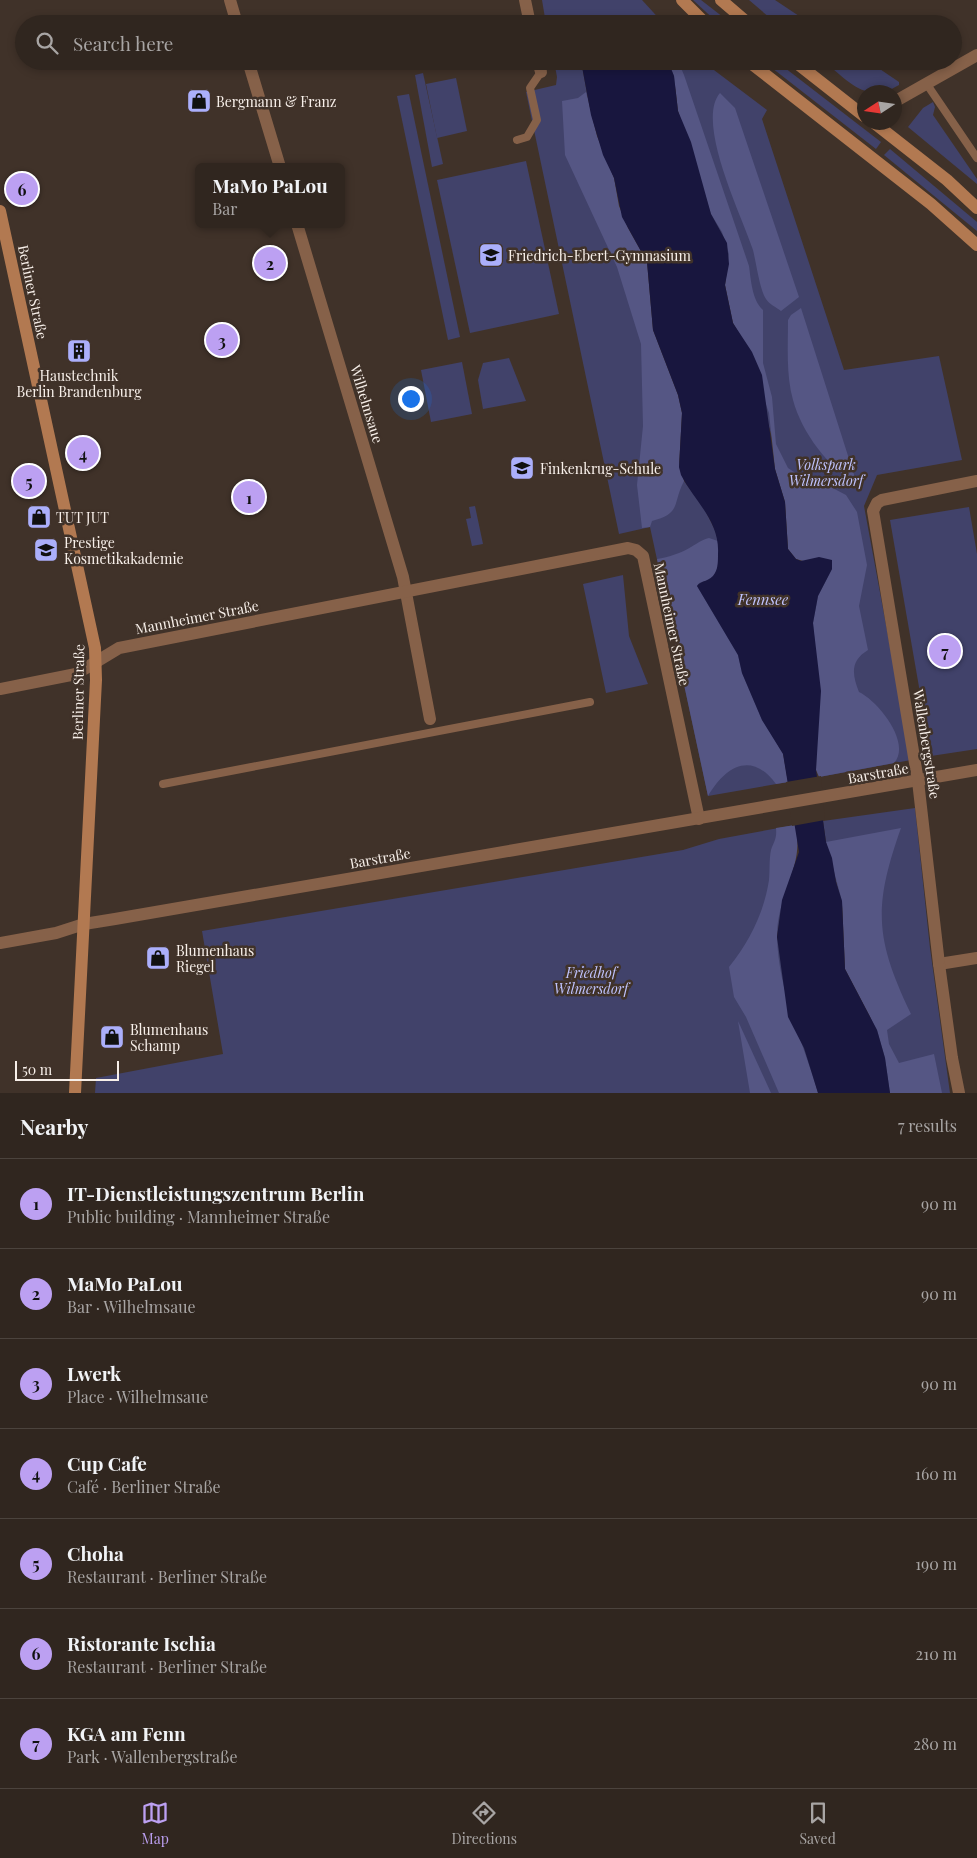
<!DOCTYPE html>
<meta charset="utf-8">
<style>
:root{--surface:#30261f;--page:#3c322c;--text:#f1f3f6;--muted:#a8a5a4;--line:#4b433d;--accent:#bca0f2}
body{margin:0;font-family:"Playfair Display",serif;background:var(--page);color:var(--text)}
.compass{position:absolute;left:857px;top:85px;width:45px;height:45px;border-radius:50%;background:var(--surface);box-shadow:0 2px 8px #0003;rotate:258deg}
.scale{position:absolute;left:15px;bottom:12px;width:104px;box-sizing:border-box;padding-left:5px;border:2px solid #f7efe9;border-top:0;font-size:14px;line-height:18px;white-space:nowrap;color:#f7efe9;-webkit-text-stroke:4px #403229;paint-order:stroke}
.you{position:absolute;left:410px;top:398px;width:18px;height:18px;margin:-12px;border:4px solid #fff;border-radius:50%;background:#1a73e8;box-shadow:0 0 0 8px #1a73e833}
.badge{display:grid;place-items:center;width:32px;height:32px;border-radius:50%;background:var(--accent);color:#111;font-size:16px;font-weight:700}
.pin{position:absolute;translate:-50% -50%;border:2px solid #fff;box-shadow:0 1px 5px #0006}
.popup{position:absolute;left:195px;top:163px;width:150px;height:65px;box-sizing:border-box;display:grid;place-content:center;border-radius:8px;background:var(--surface);filter:drop-shadow(0 1px 4px #0005);font-size:16px;white-space:nowrap;color:var(--muted)}
.popup b{font-size:19px;color:var(--text)}
.popup::after{content:'';position:absolute;left:50%;top:100%;margin-left:-10px;border:10px solid transparent;border-top-color:var(--surface)}
.list{margin:0;padding:0;list-style:none}
h2{display:flex;justify-content:space-between;align-items:center;height:65px;margin:0;padding:0 20px;font-size:21px}
h2 small{font-size:16px;font-weight:400;color:var(--muted)}
.list li{display:grid;grid-template-columns:32px 1fr auto;gap:15px;align-items:center;box-sizing:border-box;height:90px;padding:0 20px;border-top:1px solid var(--line)}
.list b{display:block;font-size:19px;white-space:nowrap}
.list p{margin:0;font-size:16px;white-space:nowrap;color:var(--muted)}
.list em{font-size:16px;font-style:normal;color:var(--muted)}
.icon{flex:none;width:28px;height:28px;fill:none;stroke:currentColor;stroke-width:2;stroke-linecap:round;stroke-linejoin:round}
.map{position:relative;flex:none;width:977px;height:1093px;overflow:hidden}
.search{position:absolute;background:var(--surface);box-shadow:0 2px 8px #0003;left:15px;right:15px;top:15px;height:55px;display:flex;align-items:center;gap:12px;box-sizing:border-box;padding:0 18px;border-radius:28px;color:var(--muted);font-size:19px}
.sheet{height:695px;background:var(--surface)}
nav{display:flex;justify-content:space-around;align-items:center;box-sizing:border-box;height:70px;border-top:1px solid var(--line);background:var(--surface);font-size:14px;color:var(--muted)}
nav a{display:grid;justify-items:center;gap:2px}
nav .on{color:var(--accent)}
.map>svg:first-child{display:block}
</style>
<div class="map">
<svg width="977" height="1093" viewBox="0 0 977 1093">
<rect width="100%" height="100%" fill="#403229"/>
<g fill="#41426a">
<path d="M542 0H642L664 24H546Z"/>
<path d="M693 0H701L732 24H719Z"/>
<path d="M749 0H775L811 24H777Z"/>
<path d="M554 61H581L591 115 684 481 704 508 715 530 788 782 708 796 650 527 619 534 526 92 556 85 557 77Z"/>
<path d="M668 61H702L767 110 762 119 844 370 939 356 962 460 877 475 864 506 911 760 819 777 806 561Z"/>
<path d="M763 61H776L881 142 876 149Z"/>
<path d="M823 61H868L899 82V85C866 105 849 81 823 61Z"/>
<path d="M423 73 443 164 432 167 415 75Z"/>
<path d="M456 78 467 131 437 138 426 84Z"/>
<path d="M409 94 460 337 448 340 397 96Z"/>
<path d="M933 102 935 107 933 115 977 179V184L908 127 923 108Z"/>
<path d="M890 149 977 222V231L884 155Z"/>
<path d="M526 161 559 314 470 333 437 180Z"/>
<path d="M509 358 526 401 483 409 478 380 483 363Z"/>
<path d="M462 362 472 414 431 422 421 370Z"/>
<path d="M475 506 483 544 472 546 466 519 471 518 469 507Z"/>
<path d="M969 507 977 554V749L931 756 890 520Z"/>
<path d="M623 575 629 636 648 684 606 693 583 584Z"/>
<path d="M915 808 930 948 950 1093H890L826 842 823 821Z"/>
<path d="M795 825 777 937 818 1093H95L96 1078 223 1054 202 931 683 850 719 839Z"/>
</g>
<g fill="#555684">
<path d="M668 61H678L684 75 749 266C751 280 752 300 763 310V363L772 397 776 444 788 468 812 484 827 485 846 495 857 512 867 565 859 606 868 650C850 661 852 674 859 692 878 701 912 743 894 763L819 777 816 770 817 669 813 623 818 596 832 569 796 559 788 549 785 502 775 469 769 413 744 342 733 323 725 285 729 254 722 232 711 214 678 111 674 76Z"/>
<path d="M586 92 597 136 614 178 619 206 628 228 647 262 653 330 678 395 682 413 679 467 684 481C672 504 682 513 652 521L650 527 642 528 637 485 643 426 641 344 617 267 565 155 562 101 578 98Z"/>
<path d="M720 93 735 108 799 297 781 311C776 307 769 304 766 299 760 291 756 262 753 250 742 216 695 122 720 93Z"/>
<path d="M801 308 857 484C828 467 802 433 793 400 786 375 788 346 788 320L791 315Z"/>
<path d="M709 538 718 541C719 554 721 576 707 581 701 583 700 581 697 586L738 655 742 673 762 720 783 753 788 782 776 784C751 750 725 767 708 796L657 559C669 557 681 553 691 547 698 543 701 540 709 538Z"/>
<path d="M795 825C806 864 777 894 777 936 778 991 803 1041 818 1093H779L746 1017 734 997 729 967C749 942 764 913 769 880 770 871 769 859 771 850 774 841 777 839 776 828Z"/>
<path d="M901 828C873 907 875 939 911 1014L887 1030 889 1044 899 1063 934 1054 942 1093H890L885 1058 877 1030 845 969 842 901 826 842Z"/>
<path d="M738 1021 771 1093H750Z"/>
</g>
<path fill="#18163e" d="M581 61H668L674 76 678 111 691 142 711 214 727 243 729 264 725 285 733 323 752 352 762 375 775 469 785 502 788 549 796 559 801 561 819 557 832 560V569L818 596 813 623 821 691 816 770 826 842 832 858 836 882 842 901 845 969 877 1030 885 1058 890 1093H818L804 1048 788 1017 777 937 782 900 799 852 783 754 762 720 742 673 738 655 697 586C701 580 710 582 715 573 718 568 718 561 718 554 720 521 695 502 681 475L679 467 682 413 678 395 653 330 647 262 622 217 614 178 603 155 591 115Z"/>
<path fill="#403229" d="M821 776 825 820 792 826 786 782Z"/>
<g fill="none" stroke-linecap="round" stroke-linejoin="round">
<g stroke="#866149" stroke-width="8">
<path d="M926 83 977 158"/>
<path d="M517 140 527 137 537 120 530 88 541 72"/>
<path d="M163 784 590 702"/>
</g>
<g stroke="#866149" stroke-width="12">
<path d="M230 0 237 24"/>
<path d="M525 0 530 24"/>
<path d="M248 61 280 167"/>
<path d="M538 61 541 72"/>
<path d="M894 102 977 55"/>
<path d="M297 224 403 577 430 719"/>
<path d="M0 689 76 674 119 648 628 548 636 550 643 556 699 819"/>
<path d="M0 943 56 933 84 924 115 919 977 770"/>
<path d="M939 964 977 958"/>
<path d="M959 1093 952 1058 939 964 918 781 873 511 877 503 882 500 977 481"/>
</g>
<g stroke="#b27951" stroke-width="12">
<path d="M682 0 706 24"/>
<path d="M721 0 749 24"/>
<path d="M748 61 931 204 977 245"/>
<path d="M794 61 864 116"/>
<path d="M873 122 947 180 977 208"/>
<path d="M0 211 95 648 96 680 75 1093"/>
</g>
</g>
<defs>
<symbol id="shop-square" viewBox="-11 -11 22 22"><rect x="-9" y="-9" width="18" height="18" rx="4" fill="#abaffb" stroke="#403229"/><path d="M-5-2.5h2.3a2.7 3.5 0 0 1 5.4 0H5L5.5 6h-11ZM-1.5-2.5h3a1.5 2.3 0 0 0-3 0Z" fill="#111"/></symbol>
<symbol id="school-square" viewBox="-11 -11 22 22"><rect x="-9" y="-9" width="18" height="18" rx="4" fill="#abaffb" stroke="#403229"/><path d="M0-5L7-2L0 1L-7-2ZM-4 1L0 2.5L4 1V4Q0 6-4 4Z" fill="#111"/></symbol>
<symbol id="building-square" viewBox="-11 -11 22 22"><rect x="-9" y="-9" width="18" height="18" rx="4" fill="#abaffb" stroke="#403229"/><path d="M-4-6H4V6H1V3H-1V6H-4ZM-2.5-4.3h1.7v1.8h-1.7ZM.8-4.3h1.7v1.8H.8ZM-2.5-1h1.7V.8h-1.7ZM.8-1h1.7V.8H.8Z" fill="#111"/></symbol>
</defs>
<g fill-rule="evenodd">
<use href="#shop-square" x="185" y="87" width="28" height="28"/>
<use href="#school-square" x="477" y="241" width="28" height="28"/>
<use href="#building-square" x="65" y="337" width="28" height="28"/>
<use href="#school-square" x="508" y="454" width="28" height="28"/>
<use href="#shop-square" x="25" y="503" width="28" height="28"/>
<use href="#school-square" x="32" y="536" width="28" height="28"/>
<use href="#shop-square" x="144" y="944" width="28" height="28"/>
<use href="#shop-square" x="98" y="1023" width="28" height="28"/>
</g>
<g text-anchor="middle" dominant-baseline="central" stroke-width="5" stroke-linejoin="round" paint-order="stroke">
<g font-size="14" fill="#f7efe9" stroke="#403229" text-anchor="start">
<text x="216" y="101">Bergmann &amp; Franz</text>
<text x="508" y="255">Friedrich-Ebert-Gymnasium</text>
<text x="79" y="375" text-anchor="middle">Haustechnik<tspan x="79" dy="16">Berlin Brandenburg</tspan></text>
<text x="540" y="468">Finkenkrug-Schule</text>
<text x="56" y="517">TUT JUT</text>
<text x="64" y="542">Prestige<tspan x="64" dy="16">Kosmetikakademie</tspan></text>
<text x="176" y="950">Blumenhaus<tspan x="176" dy="16">Riegel</tspan></text>
<text x="130" y="1029">Blumenhaus<tspan x="130" dy="16">Schamp</tspan></text>
</g>
<g font-size="14" fill="#f7efe9" stroke="#403229">
<text transform="translate(33 292) rotate(78)">Berliner Straße</text>
<text transform="translate(367 404) rotate(73)">Wilhelmsaue</text>
<text transform="translate(197 617) rotate(-11)">Mannheimer Straße</text>
<text transform="translate(672 624) rotate(78)">Mannheimer Straße</text>
<text transform="translate(78 692) rotate(-89)">Berliner Straße</text>
<text transform="translate(927 744) rotate(81)">Wallenbergstraße</text>
<text transform="translate(878 773) rotate(-10)">Barstraße</text>
<text transform="translate(380 858) rotate(-10)">Barstraße</text>
</g>
<g font-size="14" font-style="italic" fill="#bec2fd" stroke="#403229">
<text x="826" y="464">Volkspark<tspan x="826" dy="16">Wilmersdorf</tspan></text>
<text x="591" y="972">Friedhof<tspan x="591" dy="16">Wilmersdorf</tspan></text>
</g>
<g font-size="15" font-style="italic" fill="#c0c4ff" stroke="#403229">
<text x="763" y="599">Fennsee</text>
</g>
</g>
</svg>
<svg class="compass" viewBox="-18 -18 36 36"><path d="M0-13l5 13h-10z" fill="#e53935"/><path d="M0 13l5-13h-10z" fill="#a8a5a4"/></svg>
<div class="scale">50 m</div>
<div class="you"></div>
<div class="pin badge" style="left:249px;top:497px">1</div>
<div class="pin badge" style="left:270px;top:263px">2</div>
<div class="popup"><b>MaMo PaLou</b>Bar</div>
<div class="pin badge" style="left:222px;top:340px">3</div>
<div class="pin badge" style="left:83px;top:453px">4</div>
<div class="pin badge" style="left:29px;top:481px">5</div>
<div class="pin badge" style="left:22px;top:189px">6</div>
<div class="pin badge" style="left:945px;top:651px">7</div>
<div class="search"><svg class="icon" aria-label="search" viewBox="0 0 24 24"><circle cx="10" cy="10" r="6"/><path d="M15 15l6 6"/></svg>Search here</div>
</div>
<section class="sheet">
<h2>Nearby<small>7 results</small></h2>
<ul class="list">
<li><span class="badge">1</span><div><b>IT-Dienstleistungszentrum Berlin</b><p>Public building · Mannheimer Straße</p></div><em>90 m</em></li>
<li><span class="badge">2</span><div><b>MaMo PaLou</b><p>Bar · Wilhelmsaue</p></div><em>90 m</em></li>
<li><span class="badge">3</span><div><b>Lwerk</b><p>Place · Wilhelmsaue</p></div><em>90 m</em></li>
<li><span class="badge">4</span><div><b>Cup Cafe</b><p>Café · Berliner Straße</p></div><em>160 m</em></li>
<li><span class="badge">5</span><div><b>Choha</b><p>Restaurant · Berliner Straße</p></div><em>190 m</em></li>
<li><span class="badge">6</span><div><b>Ristorante Ischia</b><p>Restaurant · Berliner Straße</p></div><em>210 m</em></li>
<li><span class="badge">7</span><div><b>KGA am Fenn</b><p>Park · Wallenbergstraße</p></div><em>280 m</em></li>
</ul>
</section>
<nav>
<a class="on"><svg class="icon" aria-label="map" viewBox="0 0 24 24"><path d="M3 6l6-2 6 2 6-2v14l-6 2-6-2-6 2zM9 4v14M15 6v14"/></svg>Map</a>
<a><svg class="icon" aria-label="directions" viewBox="0 0 24 24"><path d="M12 3l9 9-9 9-9-9zM9 14v-3h6M13 9l2 2-2 2"/></svg>Directions</a>
<a><svg class="icon" aria-label="saved" viewBox="0 0 24 24"><path d="M7 4h10v16l-5-4-5 4z"/></svg>Saved</a>
</nav>
